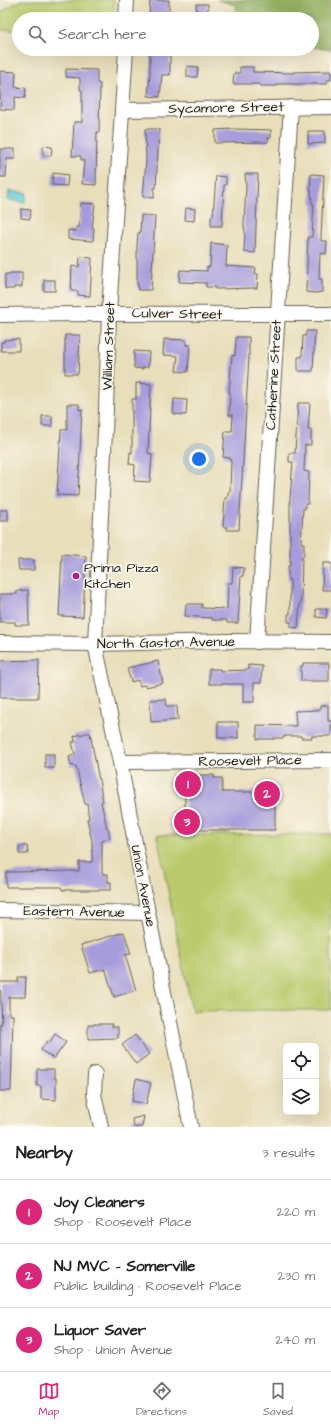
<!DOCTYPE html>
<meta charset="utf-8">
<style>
:root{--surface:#fff;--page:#f6f6f6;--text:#222;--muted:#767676;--line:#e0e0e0;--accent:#db2777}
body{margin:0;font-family:"Architects Daughter",sans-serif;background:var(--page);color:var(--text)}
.controls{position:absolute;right:12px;bottom:12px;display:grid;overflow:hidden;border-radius:6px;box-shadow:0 4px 16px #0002}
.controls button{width:36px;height:36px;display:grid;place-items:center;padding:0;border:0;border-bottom:1px solid var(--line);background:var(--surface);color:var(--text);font:20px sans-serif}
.you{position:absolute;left:199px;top:459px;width:14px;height:14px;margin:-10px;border:3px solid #fff;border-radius:50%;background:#1a73e8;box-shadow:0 0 0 6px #1a73e833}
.badge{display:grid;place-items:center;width:26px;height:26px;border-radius:50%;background:var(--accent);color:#fff;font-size:13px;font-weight:700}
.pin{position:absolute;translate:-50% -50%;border:2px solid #fff;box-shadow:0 1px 4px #0006}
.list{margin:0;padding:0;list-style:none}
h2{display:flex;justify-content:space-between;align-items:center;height:52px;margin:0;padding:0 16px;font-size:17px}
h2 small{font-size:13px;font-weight:400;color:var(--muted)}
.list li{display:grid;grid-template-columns:26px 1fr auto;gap:12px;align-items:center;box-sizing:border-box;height:64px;padding:0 16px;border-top:1px solid var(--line)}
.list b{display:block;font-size:15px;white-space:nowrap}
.list p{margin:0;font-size:13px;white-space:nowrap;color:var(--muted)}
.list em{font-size:13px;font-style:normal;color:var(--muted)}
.icon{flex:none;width:22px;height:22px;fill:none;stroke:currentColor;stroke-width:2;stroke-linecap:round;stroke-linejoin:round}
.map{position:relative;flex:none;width:331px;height:1127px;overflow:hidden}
.search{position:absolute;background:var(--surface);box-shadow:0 4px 16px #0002;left:12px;right:12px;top:12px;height:44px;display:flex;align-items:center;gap:10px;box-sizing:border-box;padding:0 14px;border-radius:22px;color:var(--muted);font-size:15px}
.sheet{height:244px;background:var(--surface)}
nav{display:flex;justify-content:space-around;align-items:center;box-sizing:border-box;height:56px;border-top:1px solid var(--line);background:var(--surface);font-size:11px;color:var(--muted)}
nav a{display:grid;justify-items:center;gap:2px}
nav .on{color:var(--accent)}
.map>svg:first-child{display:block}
</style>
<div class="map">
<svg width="331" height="1127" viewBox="0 0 331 1127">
<rect width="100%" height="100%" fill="#fbf7ec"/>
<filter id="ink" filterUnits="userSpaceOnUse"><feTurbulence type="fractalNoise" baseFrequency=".025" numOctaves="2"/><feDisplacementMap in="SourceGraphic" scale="8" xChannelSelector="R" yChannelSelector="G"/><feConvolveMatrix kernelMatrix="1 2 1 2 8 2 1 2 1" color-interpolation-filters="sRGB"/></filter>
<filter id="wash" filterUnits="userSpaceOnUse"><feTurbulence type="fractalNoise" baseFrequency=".012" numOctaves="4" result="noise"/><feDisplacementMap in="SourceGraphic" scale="16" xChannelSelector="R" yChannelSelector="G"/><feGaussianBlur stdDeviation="0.9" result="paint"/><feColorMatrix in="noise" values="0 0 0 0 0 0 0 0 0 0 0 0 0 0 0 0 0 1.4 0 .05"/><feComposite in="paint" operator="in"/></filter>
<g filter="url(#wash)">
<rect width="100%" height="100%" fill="#e8deba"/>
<g fill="#baca6c" stroke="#6b7344">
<path d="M20 0H114V19H19V30H0V13Z"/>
<path d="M331 834V1010L192 1011 157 835Z"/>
</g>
<path fill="#93ae60" stroke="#58653e" d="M217 0H331V50L312 47V19H237L236 5Z"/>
<path fill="#5cc9d2" stroke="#3c7277" d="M9 191 27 193 25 203 8 200Z"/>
<g id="blocks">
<g fill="#a69bdb">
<path d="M150 0H169V19H149Z"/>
<path d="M196 4H208V14H197Z"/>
<path d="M150 49H170V75H162L160 97 148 96 150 74Z"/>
<path d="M187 66 198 67 197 77H187Z"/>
<path d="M240 67H253V72L293 73V72L331 71V80H327V84H277V86H260V84H233L234 73H240Z"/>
<path d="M66 69 97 70V83L100 84 99 133 97 132 96 185 82 184 84 160H81V156H72L74 122H82V90H80V78L66 77Z"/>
<path d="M0 71 16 72 15 87 26 88 25 98 15 97 14 110 0 109 1 91H0Z"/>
<path d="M145 129H159L156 188H154V198L143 197 146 161Z"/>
<path d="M233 129 271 130V138H268V142L215 143V130Z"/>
<path d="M308 131H325V143L308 144Z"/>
<path d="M43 146 52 147 51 156H43Z"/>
<path d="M0 149H15V159H7L6 177H0Z"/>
<path d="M53 173 68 175 67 186 52 185Z"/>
<path d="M245 174H258L255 253 244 252 245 228H244V223L246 186Z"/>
<path d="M311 174 324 175 321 237V241H327L326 254 320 253 319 279H322V292L315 293 306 292 308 237H312L314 204H312L311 190H310Z"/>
<path d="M216 176 226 177V185H224L222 226H211V216H213Z"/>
<path d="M81 203 95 204 92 228H94L93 241 68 239V230L76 231V227H79Z"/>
<path d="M186 208 195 209 194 221 185 220Z"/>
<path d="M21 209 31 210 30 219 21 218Z"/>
<path d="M141 215 155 216 151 290H138V284H137V245L138 233H140Z"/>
<path d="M211 243 227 245 226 266 256 268 255 274H258L257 288 215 289V287H206V283L179 282 180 270 207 271V267H210Z"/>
<path d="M80 257 92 258 90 296 78 295V291H71L72 266 79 267Z"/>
<path d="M10 273H22V287H14V289H5V274H10Z"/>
<rect x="44" y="280" width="11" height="11"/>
<path d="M306 331H315L313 371H298V357H302L303 336H306Z"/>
<path d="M65 335H80L78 374H65Z"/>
<path d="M236 337H249V356L239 530H227V527H223L225 498H228V492H230L231 461H230V458L223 457 225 431H232L233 415H229L230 392H229L232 355 235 356Z"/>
<path d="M19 339V351H1V342H4V340Z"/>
<path d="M164 339 186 340V345H190L188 372 176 371 178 356 163 355Z"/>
<path d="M134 351 149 352 148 367H143V369L134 368Z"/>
<path d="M136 383 151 384 148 453 152 454 150 482 134 481 135 465 129 464 130 452 132 453V399H136Z"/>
<path d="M174 399 187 400 186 415 173 414Z"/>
<path d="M298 403H310L308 430H311V445H305L304 471 309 472 308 504H305V509H303L301 543H304V556H302L301 603H300L298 628 291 627V622H288V614H290V580H288V566H290V498L293 462H289V453H295Z"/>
<path d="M67 404H79V410L82 409 78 496 57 495 61 430H67Z"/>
<rect x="42" y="416" width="10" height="10"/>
<rect x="0" y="510" width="8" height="11"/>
<path d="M62 554 86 556 83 617 59 616Z"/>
<path d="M18 560H34V570H19Z"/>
<path d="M323 563H331V590H322Z"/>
<path d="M233 567 244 568 243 576H241L238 623H227V620H212V618L185 616 186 604H202V608L227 609 228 583H232Z"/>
<path d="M28 590 29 625H15V622H0V594H17V591Z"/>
<path d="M316 609H327L326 618 316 617Z"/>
<path d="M39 660 38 698H0V661Z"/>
<path d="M158 661 163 683 146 687V685L140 686 138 680 131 682 127 668Z"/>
<path d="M303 663H329V681H301V666H303Z"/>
<path d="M248 665 262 666 261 683H254V702H243V684H209V669H220V671L248 670Z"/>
<path d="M166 699 167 706H177L178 720 151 722 150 700Z"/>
<path d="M328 705V721H331V736H312V738H301V736H284V738H274V739H257V725L296 726 295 711 320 710V706Z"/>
<rect x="218" y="722" width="20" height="16"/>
<path d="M87 733H90L103 801 101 802 107 828H108L110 838 102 841V871L103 874H108V882H111V890H62V888L60 887H6V874L7 872 79 871V862H92V841L87 819H89L87 804H85L76 766 74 767V765L71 766 69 757 75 754 72 742H75L74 736Z"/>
<rect x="45" y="754" width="9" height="14"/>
<path d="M185 775H214V778H222V792H275V830H185Z"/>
<path d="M19 846H27L28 854H19Z"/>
<path d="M124 932 131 954 125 955 136 990 114 997 105 969 90 973 81 945Z"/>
<path d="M18 977H26L25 997H9V1015H13L11 1091H0V1024H2L0 982H18Z"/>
<path d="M94 1024H112V1027H118V1038L88 1039V1025H94Z"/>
<path d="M55 1034 66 1042 54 1059 41 1050 47 1041 49 1043Z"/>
<path d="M135 1035 149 1054 136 1064 122 1045Z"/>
<path d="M37 1069H54V1078H56V1100L41 1099V1086H37Z"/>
<path d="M136 1079 151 1083 146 1104 132 1101Z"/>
<path d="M144 1116 142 1127H134L132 1119Z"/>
</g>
</g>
</g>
<g filter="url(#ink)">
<use href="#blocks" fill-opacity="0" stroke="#636053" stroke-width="1"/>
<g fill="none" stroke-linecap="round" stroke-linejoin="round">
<defs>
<g id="minor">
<path d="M126 19 127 0"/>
<path d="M126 49 109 313 106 409 95 644 120 762 148 913 191 1127"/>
<path d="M122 110 331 107"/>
<path d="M0 315C110 313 221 314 331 314"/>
<path d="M257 642 291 107"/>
<path d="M0 643 95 644 227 641 331 642"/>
<path d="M120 762 331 760"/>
<path d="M0 910 148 913"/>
<path d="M95 1074 94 1094 101 1127"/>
</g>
</defs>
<use href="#minor" stroke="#636053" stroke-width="16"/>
<use href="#minor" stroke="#fff" stroke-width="14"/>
</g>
</g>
<circle fill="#b5179e" stroke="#fbf7ec" stroke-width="1.5" cx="76" cy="576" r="4"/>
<g text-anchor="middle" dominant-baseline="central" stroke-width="3.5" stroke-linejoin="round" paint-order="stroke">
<g font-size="14" fill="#1c1c1c" stroke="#fbf7ec">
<text transform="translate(226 108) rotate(-1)">Sycamore Street</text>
<text transform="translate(177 314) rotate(1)">Culver Street</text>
<text transform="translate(109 346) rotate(-88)">William Street</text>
<text transform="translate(274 375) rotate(-87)">Catherine Street</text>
<text transform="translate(166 643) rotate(-1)">North Gaston Avenue</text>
<text transform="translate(250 761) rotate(-1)">Roosevelt Place</text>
<text transform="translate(143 886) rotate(79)">Union Avenue</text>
<text transform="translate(74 912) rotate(1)">Eastern Avenue</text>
</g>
<g font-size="14" fill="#1c1c1c" stroke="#fbf7ec" text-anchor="start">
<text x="84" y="568">Prima Pizza<tspan x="84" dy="16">Kitchen</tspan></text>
</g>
</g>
</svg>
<div class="controls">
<button><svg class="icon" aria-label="locate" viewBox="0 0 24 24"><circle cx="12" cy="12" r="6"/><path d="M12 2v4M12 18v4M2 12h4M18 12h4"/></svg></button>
<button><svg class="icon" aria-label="layers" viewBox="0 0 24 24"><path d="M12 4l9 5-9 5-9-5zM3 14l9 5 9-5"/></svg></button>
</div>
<div class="you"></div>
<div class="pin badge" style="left:188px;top:784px">1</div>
<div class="pin badge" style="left:267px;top:794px">2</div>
<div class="pin badge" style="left:187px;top:822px">3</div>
<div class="search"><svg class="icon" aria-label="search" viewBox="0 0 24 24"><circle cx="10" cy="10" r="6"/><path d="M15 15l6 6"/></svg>Search here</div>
</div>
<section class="sheet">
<h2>Nearby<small>3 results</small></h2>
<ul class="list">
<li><span class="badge">1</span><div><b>Joy Cleaners</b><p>Shop · Roosevelt Place</p></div><em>220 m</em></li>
<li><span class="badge">2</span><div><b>NJ MVC - Somerville</b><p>Public building · Roosevelt Place</p></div><em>230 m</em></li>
<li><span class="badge">3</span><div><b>Liquor Saver</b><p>Shop · Union Avenue</p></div><em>240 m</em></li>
</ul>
</section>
<nav>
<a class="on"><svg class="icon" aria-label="map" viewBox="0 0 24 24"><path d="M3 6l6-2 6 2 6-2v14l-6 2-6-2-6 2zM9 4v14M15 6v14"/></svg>Map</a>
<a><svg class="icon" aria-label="directions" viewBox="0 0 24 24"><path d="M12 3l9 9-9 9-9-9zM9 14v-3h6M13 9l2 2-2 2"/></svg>Directions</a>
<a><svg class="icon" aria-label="saved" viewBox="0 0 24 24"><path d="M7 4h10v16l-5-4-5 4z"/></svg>Saved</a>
</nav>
